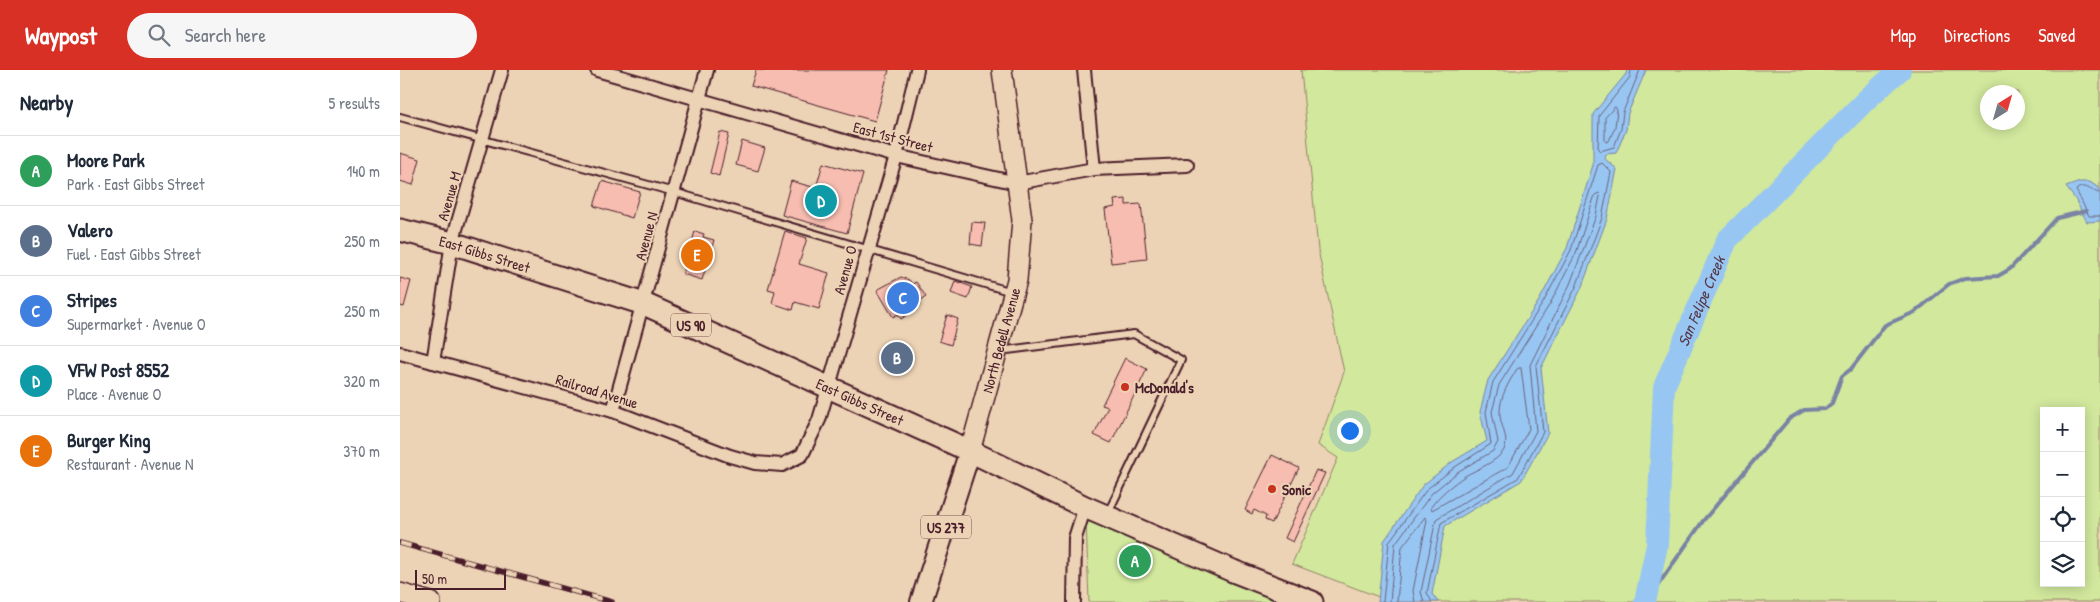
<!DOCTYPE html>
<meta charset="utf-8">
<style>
:root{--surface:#fff;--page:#f6f6f7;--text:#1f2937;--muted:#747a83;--line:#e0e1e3;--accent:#d93025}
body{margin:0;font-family:"Patrick Hand",sans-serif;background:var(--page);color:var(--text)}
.controls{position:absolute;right:15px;bottom:15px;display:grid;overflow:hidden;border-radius:0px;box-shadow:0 2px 12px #0003}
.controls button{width:45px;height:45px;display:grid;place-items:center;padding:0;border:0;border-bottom:1px solid var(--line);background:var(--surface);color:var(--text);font:25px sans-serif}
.compass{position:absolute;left:1580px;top:15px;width:45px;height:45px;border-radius:50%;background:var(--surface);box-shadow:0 2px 12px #0003;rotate:37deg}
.scale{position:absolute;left:15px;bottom:12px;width:91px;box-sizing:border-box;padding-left:5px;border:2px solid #4a1f2b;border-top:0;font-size:14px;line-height:18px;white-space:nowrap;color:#4a1f2b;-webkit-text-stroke:4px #edd3b5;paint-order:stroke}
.you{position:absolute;left:949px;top:360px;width:18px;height:18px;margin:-12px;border:4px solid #fff;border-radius:50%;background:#1a73e8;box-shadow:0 0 0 8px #1a73e833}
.badge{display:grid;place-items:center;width:32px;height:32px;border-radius:50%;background:var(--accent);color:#fff;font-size:16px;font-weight:700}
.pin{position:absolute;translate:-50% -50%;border:2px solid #fff;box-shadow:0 1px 5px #0006}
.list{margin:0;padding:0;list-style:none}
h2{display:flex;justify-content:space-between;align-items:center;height:65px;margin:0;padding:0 20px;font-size:21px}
h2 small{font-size:16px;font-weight:400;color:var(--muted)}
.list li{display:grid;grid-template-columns:32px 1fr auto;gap:15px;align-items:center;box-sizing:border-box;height:70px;padding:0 20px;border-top:1px solid var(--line)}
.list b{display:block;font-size:19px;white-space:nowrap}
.list p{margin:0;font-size:16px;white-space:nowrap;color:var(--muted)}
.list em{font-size:16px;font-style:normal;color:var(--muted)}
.icon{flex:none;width:28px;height:28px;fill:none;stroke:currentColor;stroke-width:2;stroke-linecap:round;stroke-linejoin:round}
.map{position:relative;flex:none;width:1700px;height:532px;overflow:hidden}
header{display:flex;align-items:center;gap:30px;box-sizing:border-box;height:70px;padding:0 25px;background:var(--accent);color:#fff}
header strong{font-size:24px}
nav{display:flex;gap:28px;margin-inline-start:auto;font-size:18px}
.search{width:350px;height:45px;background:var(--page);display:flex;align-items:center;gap:12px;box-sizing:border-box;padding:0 18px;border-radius:28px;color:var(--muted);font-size:19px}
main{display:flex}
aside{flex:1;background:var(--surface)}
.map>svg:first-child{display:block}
</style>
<header>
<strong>Waypost</strong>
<div class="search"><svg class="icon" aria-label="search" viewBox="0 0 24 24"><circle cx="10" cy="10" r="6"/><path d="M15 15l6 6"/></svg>Search here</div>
<nav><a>Map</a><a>Directions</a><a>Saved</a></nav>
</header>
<main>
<aside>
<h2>Nearby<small>5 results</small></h2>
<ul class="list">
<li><span class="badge" style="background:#2e9e5b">A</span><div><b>Moore Park</b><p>Park · East Gibbs Street</p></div><em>140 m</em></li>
<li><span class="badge" style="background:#5c6f8a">B</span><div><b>Valero</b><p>Fuel · East Gibbs Street</p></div><em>250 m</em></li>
<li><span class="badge" style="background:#3f7fe0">C</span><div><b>Stripes</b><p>Supermarket · Avenue O</p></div><em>250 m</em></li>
<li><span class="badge" style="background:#0f9aa8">D</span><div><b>VFW Post 8552</b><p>Place · Avenue O</p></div><em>320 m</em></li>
<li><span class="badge" style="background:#e8710a">E</span><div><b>Burger King</b><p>Restaurant · Avenue N</p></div><em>370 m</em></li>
</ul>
</aside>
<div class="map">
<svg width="1700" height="532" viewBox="0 0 1700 532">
<rect width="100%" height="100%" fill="#edd3b5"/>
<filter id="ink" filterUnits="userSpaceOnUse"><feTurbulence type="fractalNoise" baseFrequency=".02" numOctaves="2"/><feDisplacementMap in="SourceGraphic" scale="10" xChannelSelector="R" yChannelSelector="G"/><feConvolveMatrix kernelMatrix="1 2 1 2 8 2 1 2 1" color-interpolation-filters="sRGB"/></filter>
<g filter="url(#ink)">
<g fill="#d1e89d" stroke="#8e8464" fill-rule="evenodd">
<path d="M901 0H1700V532H992L892 494 938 388 918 375 944 302 918 180ZM1588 22H1618V52H1588ZM1644 341H1681V513H1644Z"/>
<path d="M686 450 878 532H689Z"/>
</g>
<g fill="#98c6f3" stroke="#7983a3">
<path d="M1227 0H1246L1228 43 1226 60 1216 83 1206 84 1205 89 1217 99 1207 149 1181 219 1141 298 1148 363 1121 411 1045 456 1032 524 1038 532H978L984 471 1023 415 1052 392 1087 371 1080 342 1088 310 1140 229 1167 178 1193 95V44L1226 4Z"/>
<path d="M1680 112H1690L1700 119V151L1687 152 1675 129 1666 117Z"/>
</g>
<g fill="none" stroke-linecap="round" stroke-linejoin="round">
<g stroke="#69627b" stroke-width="1">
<path d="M1231 0 1230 7 1199 46 1198 79 1200 81 1214 77 1221 59 1223 42 1240 0"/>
<path d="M1215 37 1217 40 1215 57 1209 71 1206 72 1205 70V48Z"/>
<path d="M1700 123C1691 122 1685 112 1676 120L1689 146H1700"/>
<path d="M1121 298 1129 359 1108 397 1032 440 1031 437C1039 425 1053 414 1065 406 1077 399 1097 392 1104 380 1110 367 1099 355 1100 342 1100 326 1109 312 1117 299Z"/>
<path d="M983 532 989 472 1027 419 1055 397 1091 374 1086 342 1093 312 1144 231 1171 180 1198 95 1202 93 1211 102 1202 148 1176 217 1136 296 1143 362 1118 408 1041 453 1027 523 1032 532"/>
<path d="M990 532 995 474 1032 423 1059 401 1093 381 1098 372 1092 342 1099 315 1150 234 1176 183 1195 125 1199 123 1200 126 1196 146 1170 214 1130 295 1136 361 1113 403 1036 449 1021 522 1024 532"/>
<path d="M997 532 1002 477 1025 447 1027 450 1013 521 1015 532"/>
</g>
<path stroke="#7983a3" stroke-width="4" d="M1246 532 1303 451 1389 349 1404 340 1425 339 1432 333 1442 306 1451 299 1485 255 1515 242 1549 214 1565 208 1598 206 1610 199 1657 148 1686 141"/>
<path stroke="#98c6f3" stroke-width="22" id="s1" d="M1245 532 1257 475 1264 317 1327 170 1468 28 1500 0"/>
</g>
<g fill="#f7bdb1" stroke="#4a1f2b">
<path d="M356 0H489L475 51 351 16Z"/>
<path d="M320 62 329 64 319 106 310 103Z"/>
<path d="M342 71 365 78 358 101 336 95Z"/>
<path d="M0 83 20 89 13 115 0 111Z"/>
<path d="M423 93 463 104 447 163 382 145 391 111 416 118Z"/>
<path d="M202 111 240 122 232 148 194 136Z"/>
<path d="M726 129V135L741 134 747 189 711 193 705 139 715 137 714 130Z"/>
<path d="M572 152 585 153 582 176 570 174Z"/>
<path d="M295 161 304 164 303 167 314 170 302 210 283 204 287 191 283 190 286 180H290Z"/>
<path d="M385 161 407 168 399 194 429 203 419 239 395 232 393 240 372 233 375 221 368 219Z"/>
<path d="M501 207 509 210 512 214 516 212 526 227 521 230 520 235 506 243 507 245 501 249 498 244 493 247 477 220Z"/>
<path d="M0 208 11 211 4 237 0 236Z"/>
<path d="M555 211 572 217 568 229 551 223Z"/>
<path d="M547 245 558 249 551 275 539 271Z"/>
<path d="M486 277 513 286 509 298 482 289Z"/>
<path d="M725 288 747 299 711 373 694 365 708 337 702 335Z"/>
<path d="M872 385 899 398 872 453 865 450 866 446 854 440 852 444 845 440Z"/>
<path d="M916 400 925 403 893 472 885 468Z"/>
</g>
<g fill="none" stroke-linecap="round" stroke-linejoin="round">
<defs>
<g id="service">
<path d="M0 47 274 122 612 222"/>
<path d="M599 281 734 264 781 290 708 443"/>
</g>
<g id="minor">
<path d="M197 0 496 86 617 113 694 99 787 95"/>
<path d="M684 0 694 99"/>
<path d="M0 283 213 341 330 386 355 393 382 395 402 385 419 350 496 86 517 0"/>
<path d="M33 292 52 173 102 0"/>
<path d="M213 341 307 0"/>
<path d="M674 532 675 468 685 437"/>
</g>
<g id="secondary">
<path id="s2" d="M570 381 617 210 622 150 602 0"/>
<path d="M0 523 31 532"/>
</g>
<path id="primary" d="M521 532 570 381"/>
<g id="trunk">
<path id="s3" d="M0 160 52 173 244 234 570 381 685 437 833 501 912 532"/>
</g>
</defs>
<use href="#service" stroke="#4a1f2b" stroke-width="10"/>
<use href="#minor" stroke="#4a1f2b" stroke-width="16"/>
<use href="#secondary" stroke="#4a1f2b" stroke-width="22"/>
<use href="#primary" stroke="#4a1f2b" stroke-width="24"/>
<use href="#trunk" stroke="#4a1f2b" stroke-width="25"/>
<use href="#service" stroke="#edd3b5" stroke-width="6"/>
<use href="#minor" stroke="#edd3b5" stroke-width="12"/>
<use href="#secondary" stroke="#edd3b5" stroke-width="19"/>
<use href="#primary" stroke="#edd3b5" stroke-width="20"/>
<use href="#trunk" stroke="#edd3b5" stroke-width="21"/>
<defs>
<path id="rail" d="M0 473 212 532"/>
</defs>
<use href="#rail" stroke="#4a1f2b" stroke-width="5.5"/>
<use href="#rail" stroke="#edd3b5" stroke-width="4" stroke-dasharray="11" stroke-linecap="butt"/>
</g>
</g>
<g fill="#c8321e" stroke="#edd3b5" stroke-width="2">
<circle cx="725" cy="317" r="5"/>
<circle cx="872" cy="419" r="5"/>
</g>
<g text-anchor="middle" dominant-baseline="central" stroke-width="4" stroke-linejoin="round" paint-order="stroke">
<g fill="#edd3b5" stroke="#7b5554" stroke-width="1">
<rect x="271" y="243.5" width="40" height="23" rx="4"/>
<rect x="521" y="445.5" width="50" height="23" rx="4"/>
</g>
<g font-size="14" font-weight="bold" fill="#4a1f2b">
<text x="291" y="255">US 90</text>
<text x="546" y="457">US 277</text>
</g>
<g font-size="15" fill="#4a1f2b" stroke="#edd3b5">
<text transform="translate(493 67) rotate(15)">East 1st Street</text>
<text transform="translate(49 126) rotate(-74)">Avenue M</text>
<text transform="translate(246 166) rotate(-75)">Avenue N</text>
<text stroke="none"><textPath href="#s3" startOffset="88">East Gibbs Street</textPath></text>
<text transform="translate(445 200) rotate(-74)">Avenue O</text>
<text stroke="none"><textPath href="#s2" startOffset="115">North Bedell Avenue</textPath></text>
<text transform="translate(197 321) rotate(17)">Railroad Avenue</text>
<text stroke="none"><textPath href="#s3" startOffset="492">East Gibbs Street</textPath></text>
</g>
<g font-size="15" font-weight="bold" fill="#4a1f2b" stroke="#edd3b5" text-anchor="start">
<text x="735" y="317">McDonald's</text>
<text x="882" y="419">Sonic</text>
</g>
<g font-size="16" font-style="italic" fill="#563849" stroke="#edd3b5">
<text stroke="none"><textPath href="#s1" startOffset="310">San Felipe Creek</textPath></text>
</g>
</g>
</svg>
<div class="controls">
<button>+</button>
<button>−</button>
<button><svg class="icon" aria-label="locate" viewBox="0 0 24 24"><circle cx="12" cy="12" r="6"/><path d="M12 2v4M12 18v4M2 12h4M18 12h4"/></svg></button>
<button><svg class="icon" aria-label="layers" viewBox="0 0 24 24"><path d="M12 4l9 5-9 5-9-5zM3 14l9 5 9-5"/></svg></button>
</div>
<svg class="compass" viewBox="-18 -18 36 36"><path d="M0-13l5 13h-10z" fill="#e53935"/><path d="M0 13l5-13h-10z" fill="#747a83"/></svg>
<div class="scale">50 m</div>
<div class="you"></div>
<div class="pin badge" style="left:735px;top:491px;background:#2e9e5b">A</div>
<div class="pin badge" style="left:497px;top:288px;background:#5c6f8a">B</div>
<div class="pin badge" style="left:503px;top:228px;background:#3f7fe0">C</div>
<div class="pin badge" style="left:421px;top:131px;background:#0f9aa8">D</div>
<div class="pin badge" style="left:297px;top:185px;background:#e8710a">E</div>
</div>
</main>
